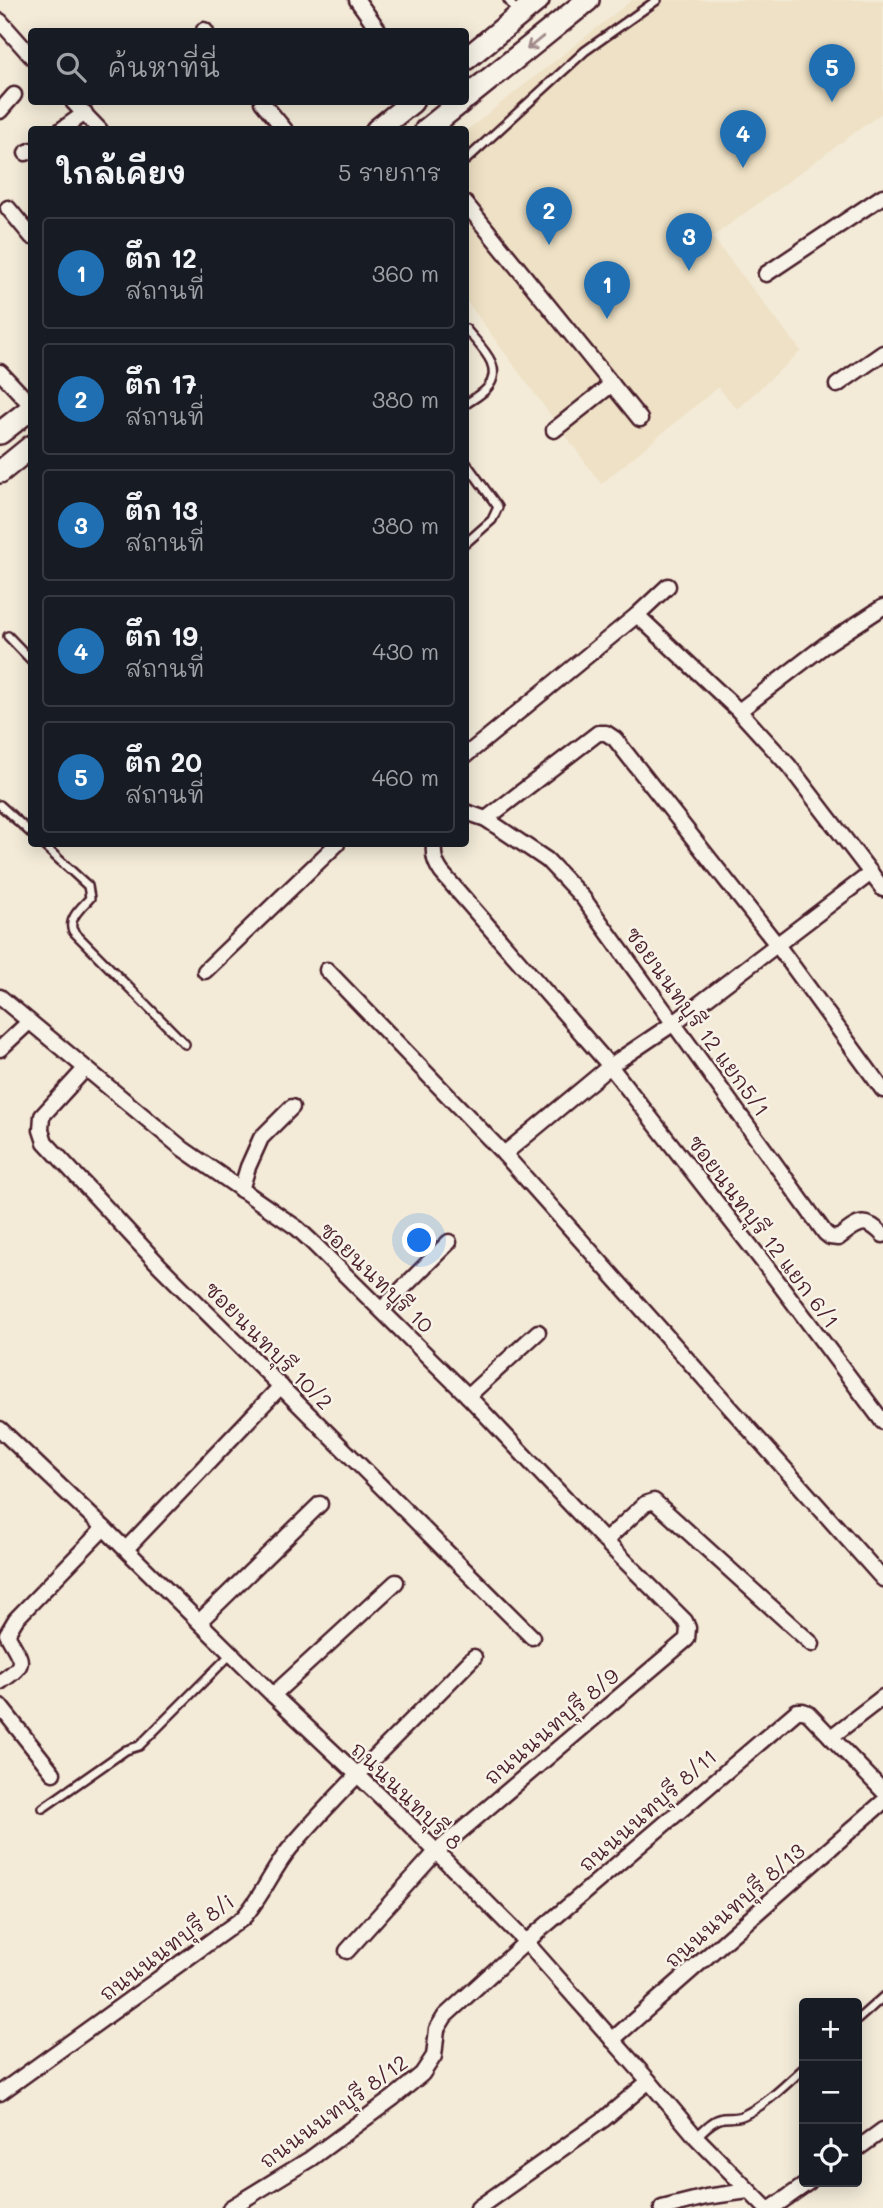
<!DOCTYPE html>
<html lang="th">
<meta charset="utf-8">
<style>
:root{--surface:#171b24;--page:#20242c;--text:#f1f3f6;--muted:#9ea1a6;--line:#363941;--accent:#1f6fb2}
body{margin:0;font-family:Mali,"Playpen Sans Thai",sans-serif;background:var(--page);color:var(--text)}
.controls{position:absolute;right:21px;bottom:21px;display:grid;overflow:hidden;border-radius:7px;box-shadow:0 4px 18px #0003}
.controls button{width:63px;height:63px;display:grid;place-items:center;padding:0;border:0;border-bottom:2px solid var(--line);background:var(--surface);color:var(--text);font:35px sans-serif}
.you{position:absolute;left:420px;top:1241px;width:24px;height:24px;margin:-18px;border:5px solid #fff;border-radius:50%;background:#1a73e8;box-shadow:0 0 0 10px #1a73e833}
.badge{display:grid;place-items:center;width:46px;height:46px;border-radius:50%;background:var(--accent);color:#fff;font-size:23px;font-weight:700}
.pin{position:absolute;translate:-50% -58px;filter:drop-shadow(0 2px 4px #0008)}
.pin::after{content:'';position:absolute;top:37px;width:24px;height:21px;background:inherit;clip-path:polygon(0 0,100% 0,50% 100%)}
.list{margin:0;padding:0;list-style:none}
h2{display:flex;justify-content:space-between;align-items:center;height:91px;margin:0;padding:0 28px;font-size:30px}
h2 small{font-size:23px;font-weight:400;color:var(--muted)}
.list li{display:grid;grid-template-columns:46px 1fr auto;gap:21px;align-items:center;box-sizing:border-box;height:112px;margin:0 14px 14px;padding:0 14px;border:2px solid var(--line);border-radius:7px}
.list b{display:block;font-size:26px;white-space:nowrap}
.list p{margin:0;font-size:23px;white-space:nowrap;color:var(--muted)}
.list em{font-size:23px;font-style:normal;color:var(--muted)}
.icon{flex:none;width:38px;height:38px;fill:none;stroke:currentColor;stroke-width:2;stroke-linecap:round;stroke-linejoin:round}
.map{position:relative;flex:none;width:883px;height:2208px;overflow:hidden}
.search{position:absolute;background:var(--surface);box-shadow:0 4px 18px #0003;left:28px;top:28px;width:441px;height:77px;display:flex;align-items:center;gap:18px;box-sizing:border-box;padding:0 24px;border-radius:7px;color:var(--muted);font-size:26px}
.panel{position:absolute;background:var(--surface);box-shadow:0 4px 18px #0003;left:28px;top:126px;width:441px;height:721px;border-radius:7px}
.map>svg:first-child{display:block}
</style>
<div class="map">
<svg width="883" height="2208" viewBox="0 0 883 2208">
<rect width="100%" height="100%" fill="#f3ebd8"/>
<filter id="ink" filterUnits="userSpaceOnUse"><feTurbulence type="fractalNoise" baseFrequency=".0143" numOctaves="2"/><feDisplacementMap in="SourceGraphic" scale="14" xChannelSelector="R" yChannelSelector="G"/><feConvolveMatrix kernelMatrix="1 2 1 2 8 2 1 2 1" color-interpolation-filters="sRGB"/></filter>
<g filter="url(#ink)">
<path fill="#eee1c5" d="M632 0H883V112L712 237 801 351 737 409 718 387 601 484 466 300V131Z"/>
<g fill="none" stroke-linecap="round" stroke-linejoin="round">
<defs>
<g id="lane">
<path d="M508 0 517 12"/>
<path d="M466 160 585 51 657 0"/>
<path d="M466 329C478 345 505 366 488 387 483 394 473 399 466 404"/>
<path d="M466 463 498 507 492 520 466 543"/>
<path d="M8 636 32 661"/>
<path d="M0 805 32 834"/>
<path d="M42 844 88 886 90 898C82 907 67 919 73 931L185 1044"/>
<path d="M43 1808 126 1750 139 1746 231 1654"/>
<path d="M857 2020 883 1997"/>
<path d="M696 2137C704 2130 712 2120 723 2118 731 2117 736 2119 744 2115 767 2104 785 2085 804 2068"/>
</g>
<g id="street">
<path d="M357 0 380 32"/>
<path d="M0 21 32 57"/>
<path d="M204 30 206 32"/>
<path d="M73 102 100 130"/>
<path d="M262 102 285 130"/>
<path d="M0 111 14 95"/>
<path d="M61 130 85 113"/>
<path d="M26 153 32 150"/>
<path d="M466 204 640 419"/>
<path d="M8 208 32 237"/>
<path d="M766 274 883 196"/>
<path d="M0 372 32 406"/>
<path d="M837 385 883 353"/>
<path d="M554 430 612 384"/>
<path d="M637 615 739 711 789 766 883 889"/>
<path d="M739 711 825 645 883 607"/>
<path d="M466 755 637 615 668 586"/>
<path d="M466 812 486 819 547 860 583 898 825 1233 830 1237 838 1238C857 1224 864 1215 883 1235"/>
<path d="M486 819 598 733H606L615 739 778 946 883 1090"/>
<path d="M434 844C433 856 435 863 442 873L610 1066 763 1262 883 1422"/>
<path d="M327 970 504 1154 883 1579"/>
<path d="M205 971 337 844"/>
<path d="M0 997 183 1149 297 1228 312 1242 468 1396 605 1541 685 1621 688 1628 687 1639 436 1852 347 1951"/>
<path d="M0 1049 29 1022"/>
<path d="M85 1069 42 1116 41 1130 45 1142 160 1266 532 1637"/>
<path d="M504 1154 610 1066 674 1023 871 873"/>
<path d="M241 1190 248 1167 261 1138 292 1107"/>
<path d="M382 1309 449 1242"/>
<path d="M468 1396 538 1332"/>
<path d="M0 1429 104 1528 273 1695 401 1816 526 1942 649 2081 696 2137 766 2208"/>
<path d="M605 1541 645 1504 654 1501 812 1644"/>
<path d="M126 1549 281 1386"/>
<path d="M200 1621 320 1504"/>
<path d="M0 1682C30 1662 21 1662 7 1634L16 1619 104 1528"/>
<path d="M273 1695 396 1582"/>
<path d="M0 1706 53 1773"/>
<path d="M831 1737 883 1697"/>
<path d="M612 2040 883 1802"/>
<path d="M0 2093 243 1918C263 1896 273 1868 291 1847 349 1780 413 1720 474 1657"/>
<path d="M857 2149 883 2130"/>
<path d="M230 2208 310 2159 393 2098 422 2074 434 2056 437 2029 445 2016 526 1942 797 1711H803L808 1713 883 1791"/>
<path d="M478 2208 604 2119 649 2081"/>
<path d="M662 2208 706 2197 748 2191"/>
<path d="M772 2208 809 2182"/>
</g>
<g id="secondary">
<path d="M466 59 538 0"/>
<path d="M466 98 588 0"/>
<path d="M377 130 412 102"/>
<path d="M426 130 461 102"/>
<path d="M0 433 32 408"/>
<path d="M0 472 32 446"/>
</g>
</defs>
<use href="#lane" stroke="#4a1f2b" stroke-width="12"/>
<use href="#street" stroke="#4a1f2b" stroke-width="19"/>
<use href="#secondary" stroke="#4a1f2b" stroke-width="26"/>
<use href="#lane" stroke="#f7f3e8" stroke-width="7"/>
<use href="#street" stroke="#f7f3e8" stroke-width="14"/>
<use href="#secondary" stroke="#f7f3e8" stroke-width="21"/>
</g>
<defs><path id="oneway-shaft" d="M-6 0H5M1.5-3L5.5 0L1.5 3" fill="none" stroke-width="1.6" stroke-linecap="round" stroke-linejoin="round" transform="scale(1.75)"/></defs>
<use stroke="#a0898a" href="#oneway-shaft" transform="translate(535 43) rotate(141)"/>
</g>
<g text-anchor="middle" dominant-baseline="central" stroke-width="5" stroke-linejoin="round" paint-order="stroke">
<g font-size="21" fill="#4a1f2b" stroke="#f7f3e8">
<text transform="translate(698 1021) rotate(54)">ซอยนนทบุรี 12 แยก5/1</text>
<text transform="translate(764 1231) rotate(53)">ซอยนนทบุรี 12 แยก 6/1</text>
<text transform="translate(377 1277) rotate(44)">ซอยนนทบุรี 10</text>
<text transform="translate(269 1345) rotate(45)">ซอยนนทบุรี 10/2</text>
<text transform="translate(551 1726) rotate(-40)">ถนนนนทบุรี 8/9</text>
<text transform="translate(407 1795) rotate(44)">ถนนนนทบุรี 8</text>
<text transform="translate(647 1810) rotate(-41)">ถนนนนทบุรี 8/11</text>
<text transform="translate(734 1905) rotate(-41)">ถนนนนทบุรี 8/13</text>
<text transform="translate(166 1947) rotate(-37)">ถนนนนทบุรี 8/i</text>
<text transform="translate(333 2111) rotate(-36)">ถนนนนทบุรี 8/12</text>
</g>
</g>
</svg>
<div class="controls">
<button>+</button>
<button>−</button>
<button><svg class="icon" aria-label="locate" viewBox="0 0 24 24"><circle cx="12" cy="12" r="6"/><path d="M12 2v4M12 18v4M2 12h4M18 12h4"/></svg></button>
</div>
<div class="you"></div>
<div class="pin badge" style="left:607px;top:319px">1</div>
<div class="pin badge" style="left:549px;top:245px">2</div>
<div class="pin badge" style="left:689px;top:271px">3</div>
<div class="pin badge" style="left:743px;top:168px">4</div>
<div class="pin badge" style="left:832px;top:102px">5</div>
<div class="search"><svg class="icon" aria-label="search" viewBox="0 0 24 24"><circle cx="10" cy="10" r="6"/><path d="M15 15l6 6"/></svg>ค้นหาที่นี่</div>
<section class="panel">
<h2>ใกล้เคียง<small>5 รายการ</small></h2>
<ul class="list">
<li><span class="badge">1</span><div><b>ตึก 12</b><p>สถานที่</p></div><em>360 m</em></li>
<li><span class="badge">2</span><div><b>ตึก 17</b><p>สถานที่</p></div><em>380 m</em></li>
<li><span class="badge">3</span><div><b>ตึก 13</b><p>สถานที่</p></div><em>380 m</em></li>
<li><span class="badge">4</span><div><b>ตึก 19</b><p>สถานที่</p></div><em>430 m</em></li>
<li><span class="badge">5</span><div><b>ตึก 20</b><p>สถานที่</p></div><em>460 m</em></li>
</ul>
</section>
</div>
